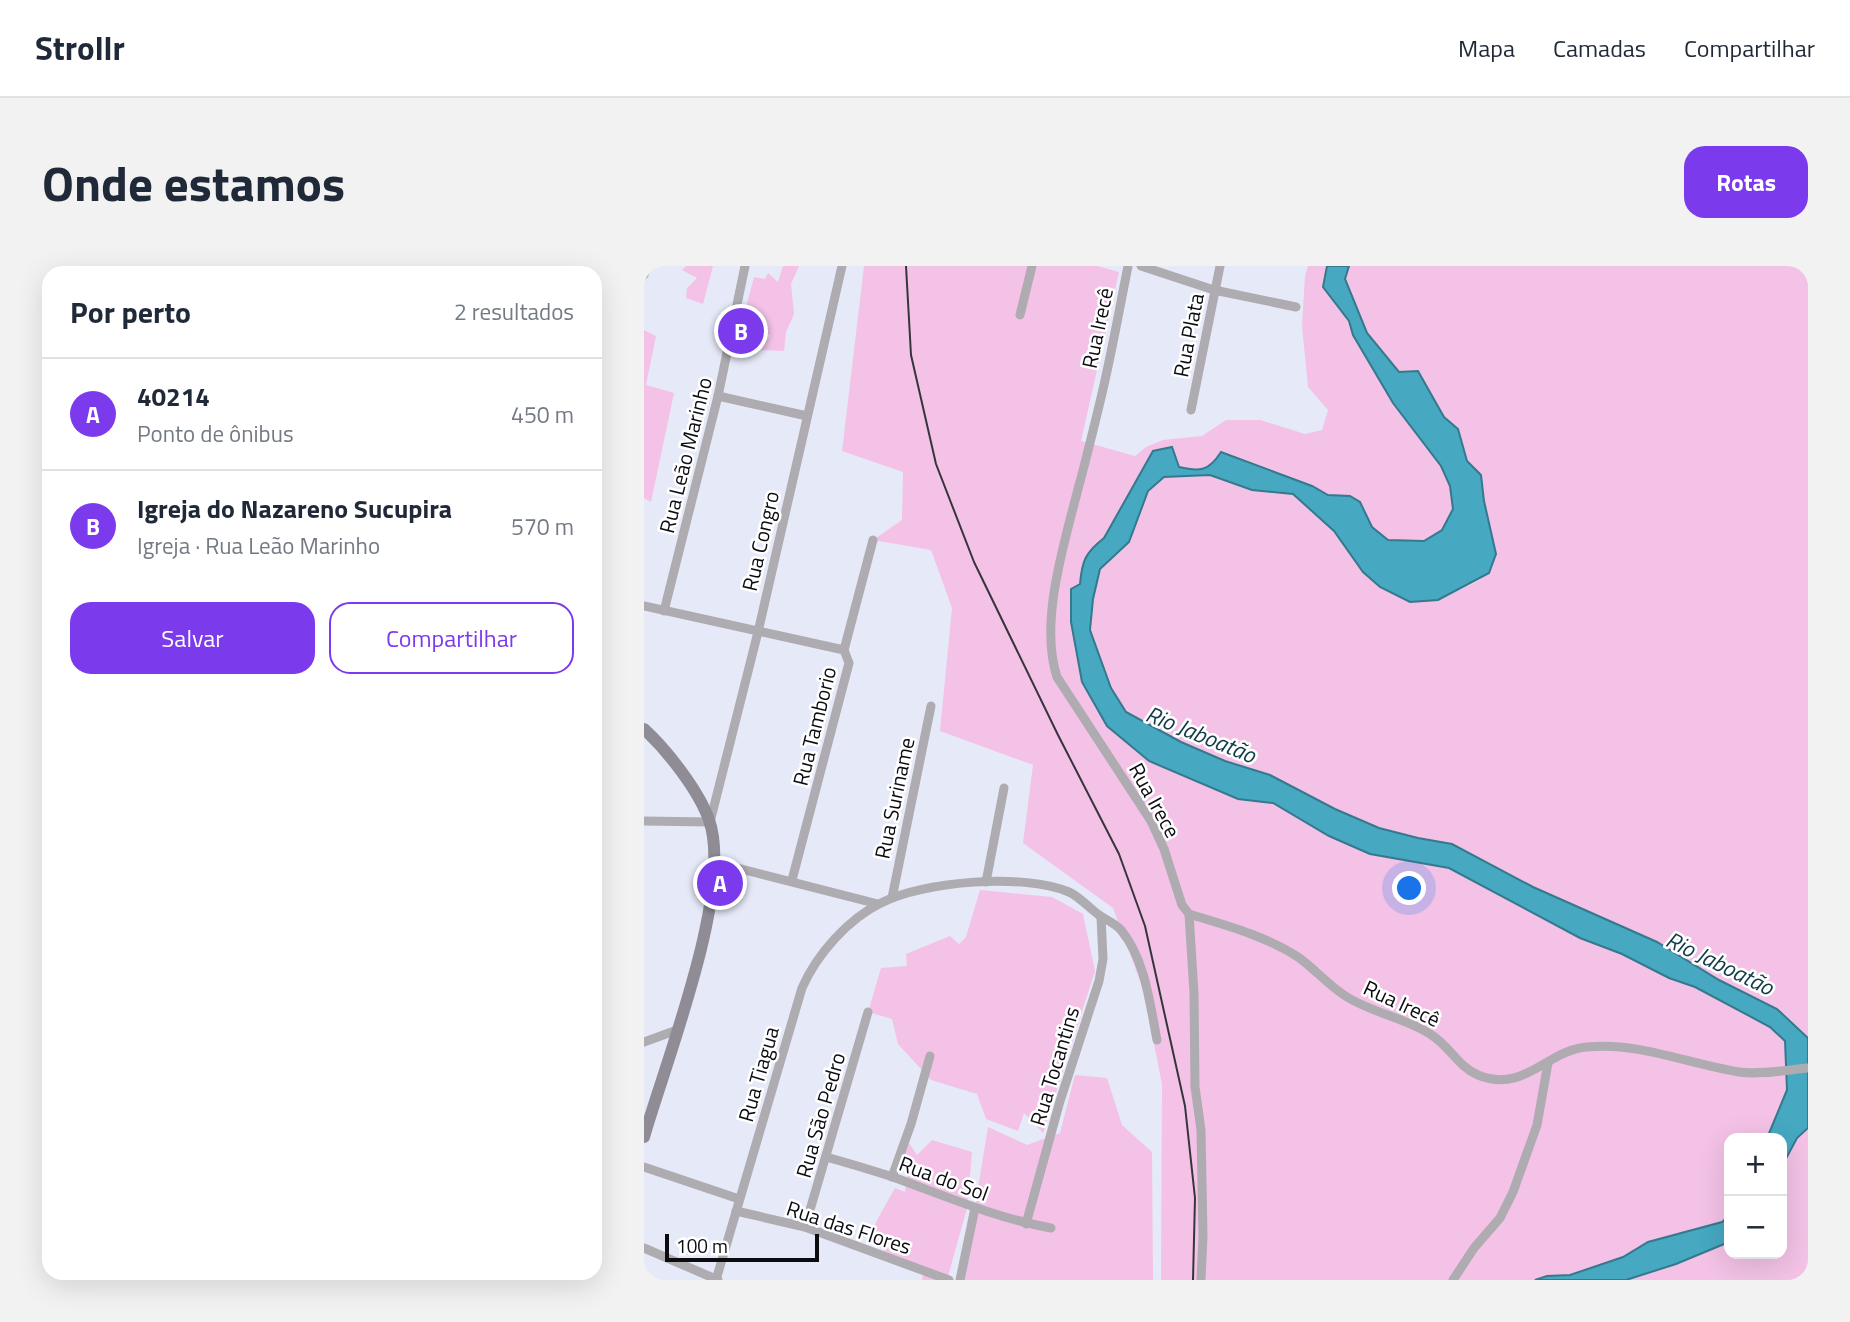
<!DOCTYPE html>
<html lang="pt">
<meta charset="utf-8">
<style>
:root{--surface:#fff;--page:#f2f2f3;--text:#1f2937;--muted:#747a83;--line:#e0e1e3;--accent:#7c3aed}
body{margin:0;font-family:"Titillium Web",sans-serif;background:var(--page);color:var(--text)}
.controls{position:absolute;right:21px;bottom:21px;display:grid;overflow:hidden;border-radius:14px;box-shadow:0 7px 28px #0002}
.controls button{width:63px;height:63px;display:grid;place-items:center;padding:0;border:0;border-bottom:2px solid var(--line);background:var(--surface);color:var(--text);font:35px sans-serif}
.scale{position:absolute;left:21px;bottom:18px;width:154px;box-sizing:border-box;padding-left:7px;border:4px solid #0b0c10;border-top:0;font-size:19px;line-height:24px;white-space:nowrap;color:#0b0c10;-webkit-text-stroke:5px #fff;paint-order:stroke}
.you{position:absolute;left:766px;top:623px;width:24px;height:24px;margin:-18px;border:5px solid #fff;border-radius:50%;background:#1a73e8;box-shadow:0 0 0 10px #1a73e833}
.badge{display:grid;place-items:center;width:46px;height:46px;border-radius:50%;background:var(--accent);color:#fff;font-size:23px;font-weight:700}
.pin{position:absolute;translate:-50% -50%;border:4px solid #fff;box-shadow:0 2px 7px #0006}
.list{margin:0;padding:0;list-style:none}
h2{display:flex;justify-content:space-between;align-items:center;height:91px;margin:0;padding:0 28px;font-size:30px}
h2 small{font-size:23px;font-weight:400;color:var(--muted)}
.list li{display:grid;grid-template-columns:46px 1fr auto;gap:21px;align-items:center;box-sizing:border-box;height:112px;padding:0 28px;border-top:2px solid var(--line)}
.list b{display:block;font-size:26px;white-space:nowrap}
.list p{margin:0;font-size:23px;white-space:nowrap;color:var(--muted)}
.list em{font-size:23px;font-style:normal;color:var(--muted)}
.actions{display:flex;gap:14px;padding:21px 28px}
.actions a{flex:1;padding:16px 0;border:2px solid var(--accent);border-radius:21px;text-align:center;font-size:24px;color:var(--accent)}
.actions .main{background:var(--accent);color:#fff}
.map{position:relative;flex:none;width:1164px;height:1014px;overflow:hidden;border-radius:21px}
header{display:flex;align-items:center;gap:42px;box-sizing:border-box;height:98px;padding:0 35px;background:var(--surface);border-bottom:2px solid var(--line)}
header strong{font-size:33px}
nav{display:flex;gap:38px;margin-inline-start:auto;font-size:24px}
.intro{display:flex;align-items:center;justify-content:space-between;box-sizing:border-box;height:168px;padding:0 42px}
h1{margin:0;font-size:49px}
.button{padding:18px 32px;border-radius:21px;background:var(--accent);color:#fff;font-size:24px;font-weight:700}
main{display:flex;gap:42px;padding:0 42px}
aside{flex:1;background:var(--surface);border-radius:21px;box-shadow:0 7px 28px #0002}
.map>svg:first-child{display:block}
</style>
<header>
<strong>Strollr</strong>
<nav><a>Mapa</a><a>Camadas</a><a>Compartilhar</a></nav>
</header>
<div class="intro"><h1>Onde estamos</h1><a class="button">Rotas</a></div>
<main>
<aside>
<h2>Por perto<small>2 resultados</small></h2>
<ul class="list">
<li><span class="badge">A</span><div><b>40214</b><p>Ponto de ônibus</p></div><em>450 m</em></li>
<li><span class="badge">B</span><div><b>Igreja do Nazareno Sucupira</b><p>Igreja · Rua Leão Marinho</p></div><em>570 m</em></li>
</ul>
<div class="actions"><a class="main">Salvar</a><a>Compartilhar</a></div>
</aside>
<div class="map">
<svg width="1164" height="1014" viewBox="0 0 1164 1014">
<rect width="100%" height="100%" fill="#e6e9f8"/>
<g fill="#f3c2e6" fill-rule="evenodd">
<path d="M42 0H69L59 38 42 32 43 22 53 12 38 4Z"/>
<path d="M139 0H155L147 18 150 48 142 66 140 85 117 84 126 69 97 60 110 11 121 13 124 7 134 16Z"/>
<path d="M220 0H453L475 6 437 175 491 190 502 181 519 174 558 170 582 154H616L661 168 678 164 684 144 664 121 658 60 661 10 664 0H683L679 21 705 55 709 69 749 137 797 200 806 220 809 243 798 264 780 275 744 274 728 261 716 236 706 230 684 229 668 220 578 186C564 205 556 206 534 201L528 181 509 185 498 240 504 225 520 211 566 209 608 224 649 228 690 265 719 306 794 334 830 317 845 307 851 288 840 235 837 209 823 195 814 163 800 151 787 131 755 106 723 67 700 13 705 0H1164V1014H517L518 818 499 723 469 642 379 577 389 499 296 465 308 342 287 284 229 274 258 254 259 206 198 185ZM472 430 482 446 537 476 581 495 625 509 466 463ZM1085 872H1138V988H1085Z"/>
<path d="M0 64 12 70 2 119 30 127 7 236 0 232Z"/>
<path d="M336 624 408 631 439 648 451 705 399 867 380 847 374 865 342 853 333 828 287 814 254 778 248 753 224 746 237 702 263 700 262 688 306 670 315 678 322 671Z"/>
<path d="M431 809 463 812 478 859 508 886 509 1014H319L344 861 383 879 416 867Z"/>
<path d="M288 874 328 886 323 942 303 1014H278L279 1009 225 975 233 954 251 922 261 926 264 904 252 900 265 877 273 889Z"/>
</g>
<g fill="#46a8c1" stroke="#34798c" stroke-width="2">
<path d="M683 0H705L701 13 723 67 755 106 774 105 800 151 814 163 823 195 837 209 840 235 852 288 845 307 794 334 766 336 736 321 719 306 690 265 649 228 608 224 566 209 520 211 504 225 485 276 456 303 449 333 446 364 467 422 482 446 537 476 581 495 626 509 691 543 735 562 774 572 808 578 889 621 1013 676 1075 714 1133 743 1164 772V862L1153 872 1138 900V872H1123L1143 824 1141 775 1126 761 1051 721 1025 712 978 688 936 672 805 602 726 588 685 570 629 537 594 533 505 495 463 460 438 416 427 356V323L436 318C438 295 441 287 460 272L509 185 528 181 535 201C556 206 565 205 577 186L668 220 684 229 706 230 716 236 728 261 744 274 780 275 798 264 809 243 806 220 797 200 749 137 709 69 705 55 679 21Z"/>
<path d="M1085 950V976L1032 998 982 1014H891L903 1010 926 1009 979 991 1004 976 1078 956Z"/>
</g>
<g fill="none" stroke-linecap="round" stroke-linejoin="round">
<g stroke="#aeabb1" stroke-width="9">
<path d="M484 0C475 45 467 91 456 136 449 165 442 194 434 223 420 278 395 357 413 411L507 555 520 583 538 639 545 648 550 727 551 821 557 864 559 970 557 1014"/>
<path d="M497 0 570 24 652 41"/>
<path d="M0 9 2 0"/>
<path d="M376 49 388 0"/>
<path d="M74 130 163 150"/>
<path d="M547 144 576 0"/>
<path d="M0 340 200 384"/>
<path d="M20 345 74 130 101 0"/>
<path d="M0 555 66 556 114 366 198 0"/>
<path d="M70 596 234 638"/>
<path d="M148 614 205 397 200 384 229 274"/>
<path d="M342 616 360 522"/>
<path d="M248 632 287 440"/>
<path d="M545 648C581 659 622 670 654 691 671 703 685 720 703 731 729 747 761 752 786 768 805 779 814 801 834 809 880 828 903 784 943 781 996 776 1044 798 1095 806 1116 809 1142 804 1164 802"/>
<path d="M0 776 33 764"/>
<path d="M182 891C204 897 227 904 249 911 301 930 352 952 407 962"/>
<path d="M0 901 95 933"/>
<path d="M248 911 267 858 286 790"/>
<path d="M92 945 161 961 305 1014"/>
<path d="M382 958 416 835 455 715 459 693 457 651"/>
<path d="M161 961 224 746"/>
<path d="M0 982 74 1014"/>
<path d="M72 1014 158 722C173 688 204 653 237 637 279 615 381 607 425 626 436 631 445 642 455 649 462 654 471 657 477 664 501 693 506 738 513 774"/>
<path d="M316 1014 331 942"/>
<path d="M809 1014 830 982 856 952 869 926 893 859 904 797"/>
</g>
<path stroke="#908c95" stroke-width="12" d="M0 463C23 484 55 525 65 554 90 624 21 797 0 871"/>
<path stroke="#35363c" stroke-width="2" d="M262 0 267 89 292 198 330 296 414 469 475 588 501 660 541 840 551 932 549 1014"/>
</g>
<g text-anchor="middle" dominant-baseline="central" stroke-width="5" stroke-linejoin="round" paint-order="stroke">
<g font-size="21" fill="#0b0c10" stroke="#fff">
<text transform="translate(453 62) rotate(-78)">Rua Irecê</text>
<text transform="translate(544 69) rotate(-79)">Rua Plata</text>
<text transform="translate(41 189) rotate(-76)">Rua Leão Marinho</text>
<text transform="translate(116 275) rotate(-77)">Rua Congro</text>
<text transform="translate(170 460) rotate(-76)">Rua Tamborio</text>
<text transform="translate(250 532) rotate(-78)">Rua Suriname</text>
<text transform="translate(511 534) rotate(61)">Rua Irece</text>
<text transform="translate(758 737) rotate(25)">Rua Irecê</text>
<text transform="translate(410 800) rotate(-73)">Rua Tocantins</text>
<text transform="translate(114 808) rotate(-74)">Rua Tiagua</text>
<text transform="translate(176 849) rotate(-74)">Rua São Pedro</text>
<text transform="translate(300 912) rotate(20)">Rua do Sol</text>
<text transform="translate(205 961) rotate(18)">Rua das Flores</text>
</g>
<g font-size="23" font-style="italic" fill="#0f3c47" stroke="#fff">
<text transform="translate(557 468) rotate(22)">Rio Jaboatão</text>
<text transform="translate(1076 697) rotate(26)">Rio Jaboatão</text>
</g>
</g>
</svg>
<div class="controls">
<button>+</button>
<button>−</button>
</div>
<div class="scale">100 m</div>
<div class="you"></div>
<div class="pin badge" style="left:76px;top:617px">A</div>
<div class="pin badge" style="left:97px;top:65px">B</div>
</div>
</main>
